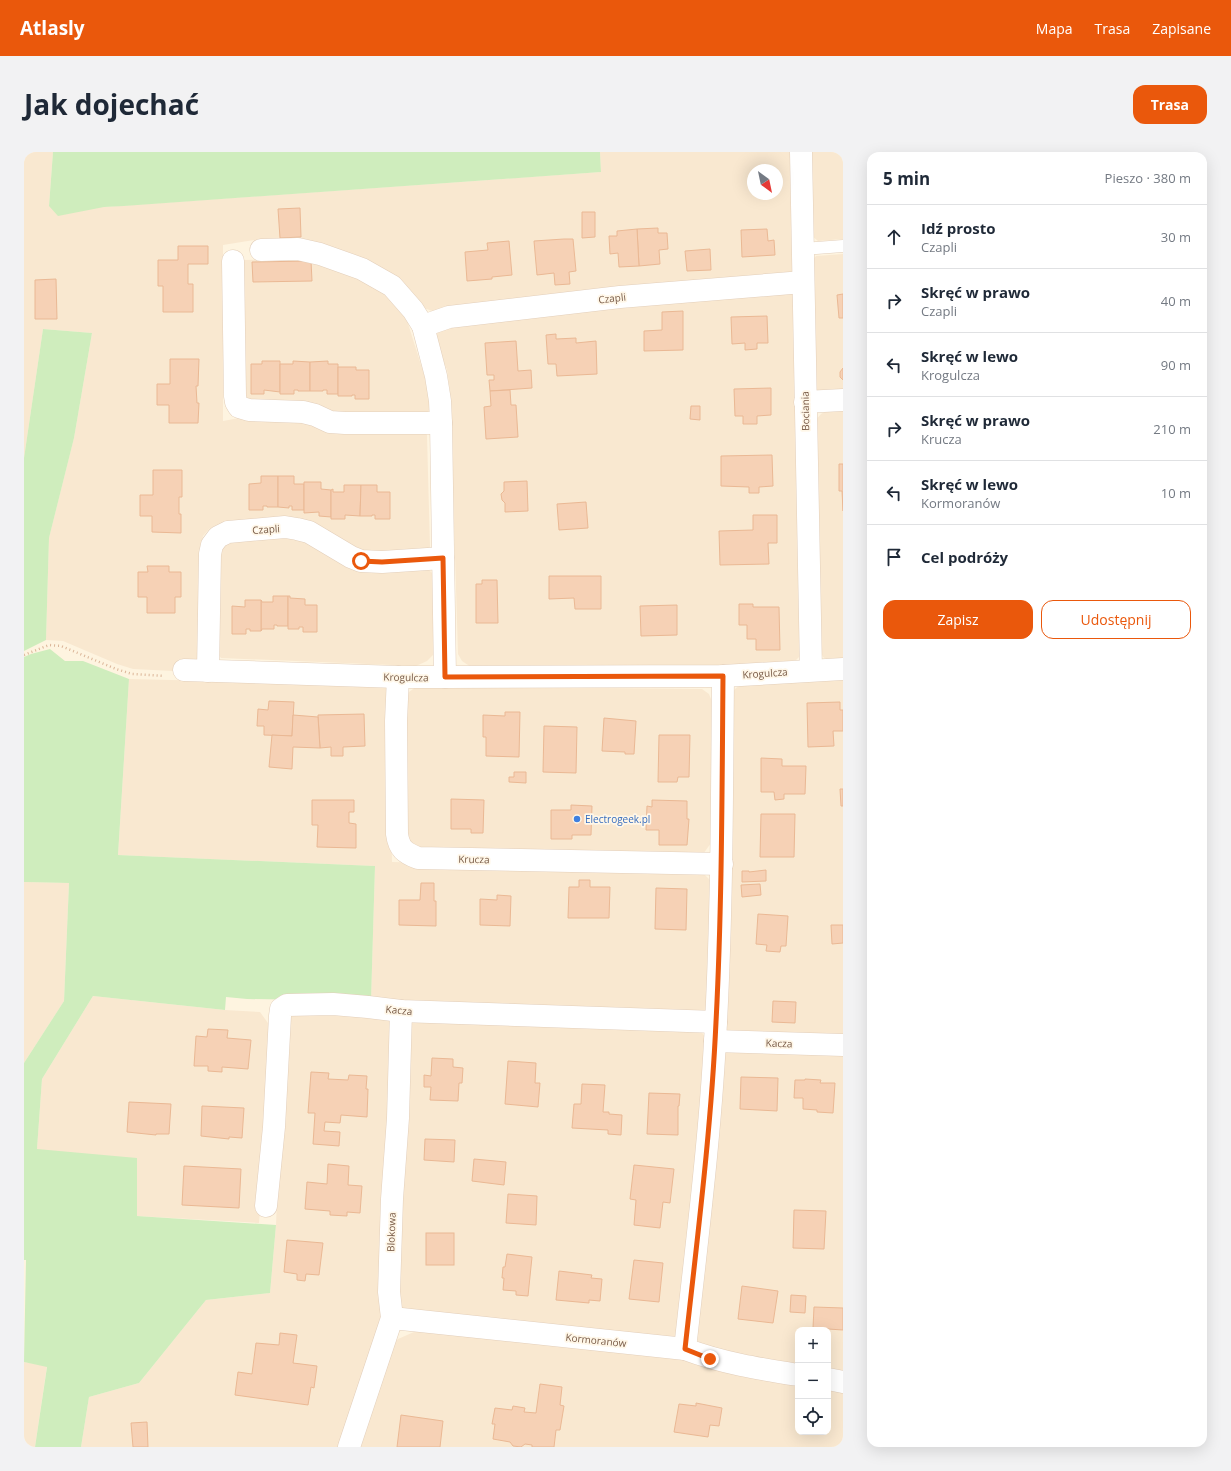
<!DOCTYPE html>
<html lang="pl">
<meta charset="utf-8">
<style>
:root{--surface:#fff;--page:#f2f2f3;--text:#1f2937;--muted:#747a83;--line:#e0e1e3;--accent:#ea580c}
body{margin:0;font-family:"Open Sans",sans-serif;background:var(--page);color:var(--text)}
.controls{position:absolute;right:12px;bottom:12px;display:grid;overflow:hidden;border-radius:8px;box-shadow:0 4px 16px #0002}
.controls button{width:36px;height:36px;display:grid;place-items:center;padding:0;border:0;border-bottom:1px solid var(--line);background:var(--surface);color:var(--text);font:20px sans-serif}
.compass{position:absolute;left:723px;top:12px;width:36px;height:36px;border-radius:50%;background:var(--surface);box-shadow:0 4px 16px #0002;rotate:147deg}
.stop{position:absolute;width:12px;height:12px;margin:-9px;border:3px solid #ea580c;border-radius:50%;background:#fff}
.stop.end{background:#ea580c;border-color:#fff;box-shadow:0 1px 4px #0008}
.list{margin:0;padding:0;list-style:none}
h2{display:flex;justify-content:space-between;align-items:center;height:52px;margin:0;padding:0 16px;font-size:17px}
h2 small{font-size:13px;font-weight:400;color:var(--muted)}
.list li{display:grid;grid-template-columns:26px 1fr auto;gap:12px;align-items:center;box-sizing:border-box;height:64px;padding:0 16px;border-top:1px solid var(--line)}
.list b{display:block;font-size:15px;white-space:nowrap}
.list p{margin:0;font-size:13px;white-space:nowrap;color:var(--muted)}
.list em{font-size:13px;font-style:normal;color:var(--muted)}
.actions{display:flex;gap:8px;padding:12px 16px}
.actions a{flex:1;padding:9px 0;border:1px solid var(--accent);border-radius:12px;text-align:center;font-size:14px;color:var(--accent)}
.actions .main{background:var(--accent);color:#fff}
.icon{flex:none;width:22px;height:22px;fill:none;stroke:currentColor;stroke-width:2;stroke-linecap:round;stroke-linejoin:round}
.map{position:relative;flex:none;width:819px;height:1295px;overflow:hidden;border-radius:12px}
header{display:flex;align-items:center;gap:24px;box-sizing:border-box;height:56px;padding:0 20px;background:var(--accent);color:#fff}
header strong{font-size:19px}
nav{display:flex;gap:22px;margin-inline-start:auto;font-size:14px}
.intro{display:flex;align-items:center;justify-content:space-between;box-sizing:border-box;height:96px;padding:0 24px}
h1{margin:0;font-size:28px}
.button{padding:10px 18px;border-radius:12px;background:var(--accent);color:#fff;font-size:14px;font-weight:700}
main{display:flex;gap:24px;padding:0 24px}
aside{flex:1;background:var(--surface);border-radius:12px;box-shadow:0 4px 16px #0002}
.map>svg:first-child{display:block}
</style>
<header>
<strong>Atlasly</strong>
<nav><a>Mapa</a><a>Trasa</a><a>Zapisane</a></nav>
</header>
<div class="intro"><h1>Jak dojechać</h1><a class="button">Trasa</a></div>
<main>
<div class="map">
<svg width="819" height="1295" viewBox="0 0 819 1295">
<rect width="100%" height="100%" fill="#fef4e0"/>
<g fill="#f9e8d0" fill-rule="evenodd">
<path d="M0 0H29L25 54 80 55 577 20 576 0H771L774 120 411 160 400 156 281 89 230 88 199 93V269L221 265 399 278 403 283 406 395 400 401 344 402 268 369 193 373 185 377 179 384 176 398V509L155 507 149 519 109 517 93 512 39 489 22 488 25 386 50 286 68 181 19 177 0 306ZM729 18H753V42H729Z"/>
<path d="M786 0H819V87L794 89 788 84Z"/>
<path d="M819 102V242L794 240 790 235 789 108 792 104Z"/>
<path d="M289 107 354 128 382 165 407 245 408 255 399 265H312L223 247 220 241 219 108Z"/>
<path d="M774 138 778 502 772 508 704 516 447 515 438 509 434 502 426 239 423 218 412 188 411 184 414 180 431 171Z"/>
<path d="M819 256V508H804L799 505 796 498 791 269 797 262 806 257Z"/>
<path d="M263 382 404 417 409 422 412 500 403 509 392 514 197 506 192 500 194 406 200 390Z"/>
<path d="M819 526V886L705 882 699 876 707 542 712 536 722 530Z"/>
<path d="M105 527 360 533 364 538 365 561 368 710 676 718 690 732 682 858 677 861 347 849 351 714 94 703Z"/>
<path d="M393 534 678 537 685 542 691 557 687 691 677 705 398 699 382 690 379 553 385 540Z"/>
<path d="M0 730 45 731 40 849 0 911Z"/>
<path d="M69 844 201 858 236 860 249 878 235 1071 113 1064 13 997 18 927Z"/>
<path d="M264 861 367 865 359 1150 356 1178 320 1295H57L65 1245 115 1231 182 1148 246 1141 252 1073 260 867Z"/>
<path d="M389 869 676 878 681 885V897L655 1184 646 1189 381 1160 375 1155 383 875Z"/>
<path d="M699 899 819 900V1223L804 1221V1178H774V1216L681 1196 674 1189 670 1181Z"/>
<path d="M412 1177 641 1202 774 1229V1280H804V1233L819 1236V1295H333L364 1197 374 1187 390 1180Z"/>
<path d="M0 1210 23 1214 11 1295H0Z"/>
</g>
<g fill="#cfedbd">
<path d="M29 0H576L577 20 100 54 80 55 34 64 25 54Z"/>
<path d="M19 177 68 181 50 286 25 386 22 488 0 499V306Z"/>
<path d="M26 497 41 509H59L105 527 94 703 351 714 347 849 223 847 202 845 201 858 69 844 18 927 13 997 113 1006V1064L252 1073 246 1141 182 1148 115 1231 65 1245 57 1295H11L23 1215 0 1210 2 1108H0V911L40 849 45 731 0 730V505L7 502Z"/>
</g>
<g fill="#f6d1b5" stroke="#eab894">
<path d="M276 56 277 85 256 86 254 57Z"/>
<path d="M558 60H571V85L558 86Z"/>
<path d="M634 76V81H643L644 97 635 98 636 112 615 114 613 77Z"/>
<path d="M613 77 615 114 595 115 594 101 586 102 585 84H593V79Z"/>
<path d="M743 77 744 89 750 88 751 103 718 105 717 78Z"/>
<path d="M540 87H549L552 119 545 120 546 132 531 133 530 121 513 123 510 89Z"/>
<path d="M485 89 488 123 468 125V127L443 129 441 100 464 98 463 91Z"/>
<path d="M154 94H184V112H164V132H169V160H139V134H134V108H154Z"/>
<path d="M686 97 687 118 663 119 661 99Z"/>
<path d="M287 109 288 129 229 130 228 110Z"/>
<path d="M32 127 33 167H11V128Z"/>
<path d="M819 142V166H815L813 143Z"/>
<path d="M659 159V198L620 199V179L638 178V160Z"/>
<path d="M743 164 744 191H733V197L721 198V191L708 192 707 165Z"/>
<path d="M532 182V187L552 186V191L572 189 573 222 533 224 532 212H524L522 183Z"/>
<path d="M492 189 494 219 507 218 508 236 466 239 465 228H470V223H463L461 191Z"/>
<path d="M146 207H175L174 234H172L173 251H175L174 271H145V253H133V232H146Z"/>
<path d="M238 209H256V240L240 238V242H227V212H238Z"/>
<path d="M269 209 286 210V239H274V238H270V242H256V212H269Z"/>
<path d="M304 209V212H314V242H303V238H299V239H286V210Z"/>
<path d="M314 215H332V218H345V247H331V243H328V244H314Z"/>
<path d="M819 216V228L816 225V220Z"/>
<path d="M747 236V263L733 264V272H719V264H711L710 237Z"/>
<path d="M486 238 487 253H492L494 285 462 287 460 255 467 254 466 239Z"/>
<path d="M667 254H676V268L666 267Z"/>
<path d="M748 303 749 334 735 335V341H725V335L697 334V304Z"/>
<path d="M815 312H819V359L818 339H815Z"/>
<path d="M129 318H158V345H155V362H157V381L128 380V364H116V343H129Z"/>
<path d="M237 324H254V355H243V354H239V358H225V332L237 331Z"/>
<path d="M254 324H270V332H280V358H268V354H265V356L254 355Z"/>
<path d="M503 329 504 359 481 360V351L478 348 477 342 480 339V330Z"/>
<path d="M280 330H297V337L307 338V365L295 364V360L280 361Z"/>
<path d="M320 333H337L336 364 321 363V367H307V338L309 337V340H320Z"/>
<path d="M337 333H353V340H366V367H351V363H348V364H336Z"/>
<path d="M562 350 564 376 535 378 533 352Z"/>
<path d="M729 363H753V391H744L745 412 696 413 695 379 729 378Z"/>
<path d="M123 414H145V420H157V445H151V461H123V445H114V420H124Z"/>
<path d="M525 424H577V457H551L550 446 525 447Z"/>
<path d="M458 428H473L474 471H452V432H458Z"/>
<path d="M249 444H264V474H253V473H250V477H238L237 479V448L238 450H249Z"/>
<path d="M264 444H266V446L281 447V453H293V480H279V475H275V477H264Z"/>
<path d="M221 448H237V479H226V477H222V482H208V454L221 455Z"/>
<path d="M715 452H729V455H755L756 498H732V487H723V473H715Z"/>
<path d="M653 453V483L617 484 616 454Z"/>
<path d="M245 549 270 550 268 584 240 583V574H233L234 557 244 558Z"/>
<path d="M816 550V558H819V579H809L810 594 784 595 783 551Z"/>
<path d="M481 560H496L495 605 462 604V585H459V563L481 564Z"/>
<path d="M340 562 341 594 319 595V604H307V595L296 596 294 563Z"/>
<path d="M269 563 294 565 296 596 269 595 268 617 245 615 248 583 268 584Z"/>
<path d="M580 566 612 569 610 602H601V600L578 599Z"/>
<path d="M520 574 553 575 552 621 519 620Z"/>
<path d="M635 583H666L665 625H654L653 630H634Z"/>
<path d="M737 606 758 607V614H782L781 642H760V647L751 648 750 640H737Z"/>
<path d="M490 620H502V631L485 630V625H490Z"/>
<path d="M816 637H819V654H817Z"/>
<path d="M427 647 460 648 459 681H447V677H427Z"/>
<path d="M288 648H330V660H325V671L332 672V696L293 695 294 673H288Z"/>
<path d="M628 648 663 649V667H665L663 693H635V678H622L623 654 628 655Z"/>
<path d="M547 653 568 654 567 683H548V687H527V658H547Z"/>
<path d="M737 662H771L770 705H736Z"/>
<path d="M742 718V729L718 730V719H725V720Z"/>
<path d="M555 728H566V735H586L585 766H544L545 735H555Z"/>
<path d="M397 731H410V749H412V774L375 773V748H396Z"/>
<path d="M736 732 737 743 718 745 717 733Z"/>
<path d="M632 736 663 737 662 778 631 777Z"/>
<path d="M473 743 487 744 486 774 456 773V747L473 748Z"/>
<path d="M734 762 764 764 762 794H757L756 800 742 799 743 793 732 792Z"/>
<path d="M807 773H819V791L808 792Z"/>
<path d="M749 849 772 850 771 871 748 870Z"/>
<path d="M184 877 204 878 203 886 227 888 224 917 198 915V920L184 919V914H170L172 884 183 885Z"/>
<path d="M408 906 429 907V915L439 916 438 931H435L434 949 406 948 407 935H400V923L407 924Z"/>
<path d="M484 909 512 911 511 931H516L514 955 481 952Z"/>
<path d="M287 920 305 921 304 927 324 928 325 923 343 924 342 937H344L343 965 317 963 316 971 301 970 300 979 316 980 315 994 289 992 291 961H284Z"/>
<path d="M717 925 754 926 753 959 716 957Z"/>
<path d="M781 927 797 928 796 931H811L809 961 793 960V958L779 957V946H770L771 928H781Z"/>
<path d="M558 932 581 933 579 960H585V962L598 963 597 983 584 982V978L548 976 550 952H557Z"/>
<path d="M625 941 656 942 655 954H654V983L623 982Z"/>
<path d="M105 950 147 952 145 982H132V983L103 980Z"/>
<path d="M178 954 220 956 218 986 205 985V987L177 984Z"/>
<path d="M401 987 431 988 430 1010 400 1008Z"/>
<path d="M450 1007 482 1010 480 1033 448 1029Z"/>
<path d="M304 1012 325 1014 324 1033 338 1034 336 1061 323 1060V1064L306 1063V1059L281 1057 283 1030 303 1032Z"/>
<path d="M610 1013 650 1017 646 1051 639 1050 636 1076 610 1073 612 1048 606 1047Z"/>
<path d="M160 1014 217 1017 215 1056 158 1053Z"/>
<path d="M484 1042 513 1044 512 1073 482 1071Z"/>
<path d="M770 1058 802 1059 800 1097 769 1096Z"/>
<rect x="402" y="1081" width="28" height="32"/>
<path d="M263 1088 299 1091 295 1123 282 1122 281 1129 273 1128V1122L260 1120Z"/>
<path d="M483 1102 508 1105 504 1144 492 1143V1139L479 1138 480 1126H478L479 1115H481Z"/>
<path d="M610 1108 639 1111 635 1150 605 1147Z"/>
<path d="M535 1119 568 1123 567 1126 578 1127 576 1149 565 1148V1151L532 1148Z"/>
<path d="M718 1134 754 1139 749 1171 714 1167Z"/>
<path d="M767 1143 782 1144 781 1161 766 1160Z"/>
<path d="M790 1155 819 1156V1178L789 1176Z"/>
<path d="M256 1181 273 1183 269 1211 293 1214 290 1236 287 1235 284 1253 211 1243 214 1220 228 1222 232 1191 255 1193Z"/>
<path d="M516 1232 538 1235 536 1253 540 1254 536 1278H532L530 1295H508V1293L501 1292 497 1295 489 1294 486 1290 469 1287 471 1272H468L471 1256 488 1258 489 1254 501 1256 500 1260 512 1261Z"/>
<path d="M672 1251 698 1256 695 1274 686 1273 684 1285 650 1280 655 1252 672 1254Z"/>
<path d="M377 1263 419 1269 416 1295H373Z"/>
<path d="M123 1270 124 1295H109L107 1271Z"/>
</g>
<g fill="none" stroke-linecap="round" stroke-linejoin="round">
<defs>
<path id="lane" d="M779 97 819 94"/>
<g id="street">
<path d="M777 0 787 518"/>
<path d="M237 98 274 97 296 102 338 117 368 134 389 158 399 174 412 224 416 249 417 271 421 525"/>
<path d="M209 109 211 244 212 250 215 255 225 258 279 260 291 263 306 270 321 271H417"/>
<path d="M399 174 425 165 596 145 779 130"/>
<path d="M781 250 819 248"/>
<path d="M160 518 374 525H421L699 524 819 517"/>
<path d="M184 519 186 402 188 393 194 385 204 380 261 375 273 377 285 380 327 405 337 409 358 410 419 406"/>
<path d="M374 525 372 569 373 682C375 697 381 701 394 706L698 712"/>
<path d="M691 889 819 893"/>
<path d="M242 1054 250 975 256 864 257 857 263 853 309 852 344 855 377 859 692 870"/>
<path d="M368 1166 661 1197C698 1211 736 1217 774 1223"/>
<path d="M661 1197C673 1088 687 979 692 870 698 755 698 639 699 524"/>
<path d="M804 1227 819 1230"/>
<path d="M325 1295 368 1166 365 1140 368 1047 374 966 377 859"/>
</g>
</defs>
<use href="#lane" stroke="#e3cfbb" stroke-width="13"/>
<use href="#street" stroke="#e3cfbb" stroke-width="23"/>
<path stroke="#dbb598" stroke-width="2.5" stroke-dasharray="1 3" stroke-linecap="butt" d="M0 503 25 493 37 494 92 517 108 522 140 524"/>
<use href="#lane" stroke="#fff" stroke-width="12"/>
<use href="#street" stroke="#fff" stroke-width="22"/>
</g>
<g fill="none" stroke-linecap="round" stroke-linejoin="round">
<path stroke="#ea580c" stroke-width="5" d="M337 409 358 410 419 406 421 525 699 524C698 639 698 755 692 870 687 979 673 1088 661 1197L686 1207"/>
</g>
<circle fill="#3f7fe0" stroke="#fff7e8" stroke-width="1.5" cx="553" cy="667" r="4"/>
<g text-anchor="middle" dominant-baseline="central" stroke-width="3.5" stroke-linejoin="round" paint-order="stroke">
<g font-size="10" fill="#775945" stroke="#fff7e8">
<text transform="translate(588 146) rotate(-6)">Czapli</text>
<text transform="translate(781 259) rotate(-91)">Bociania</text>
<text transform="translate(242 377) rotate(-4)">Czapli</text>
<text transform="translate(741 521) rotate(-4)">Krogulcza</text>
<text transform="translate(382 525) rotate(1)">Krogulcza</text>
<text transform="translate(450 707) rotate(1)">Krucza</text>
<text transform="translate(375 858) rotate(5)">Kacza</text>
<text transform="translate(755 891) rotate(2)">Kacza</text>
<text transform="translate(367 1080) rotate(-88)">Blokowa</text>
<text transform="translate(572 1188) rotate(6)">Kormoranów</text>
</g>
<g font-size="10" fill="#366cbe" stroke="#fff7e8" text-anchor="start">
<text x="561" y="667">Electrogeek.pl</text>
</g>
</g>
</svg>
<div class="controls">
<button>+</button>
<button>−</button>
<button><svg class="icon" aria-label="locate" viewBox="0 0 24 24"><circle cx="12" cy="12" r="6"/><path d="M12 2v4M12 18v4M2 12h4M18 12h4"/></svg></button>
</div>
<svg class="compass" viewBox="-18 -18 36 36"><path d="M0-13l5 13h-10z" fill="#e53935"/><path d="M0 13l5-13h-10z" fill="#747a83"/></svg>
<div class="stop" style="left:337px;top:409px"></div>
<div class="stop end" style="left:686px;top:1207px"></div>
</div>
<aside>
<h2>5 min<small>Pieszo · 380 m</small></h2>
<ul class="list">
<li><svg class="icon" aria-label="ahead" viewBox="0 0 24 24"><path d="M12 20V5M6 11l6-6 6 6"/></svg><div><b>Idź prosto</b><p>Czapli</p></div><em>30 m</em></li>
<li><svg class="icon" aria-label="right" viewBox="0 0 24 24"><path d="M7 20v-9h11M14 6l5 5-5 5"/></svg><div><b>Skręć w prawo</b><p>Czapli</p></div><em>40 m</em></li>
<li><svg class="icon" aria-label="left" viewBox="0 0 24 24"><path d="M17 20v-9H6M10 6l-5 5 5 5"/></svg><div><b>Skręć w lewo</b><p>Krogulcza</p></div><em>90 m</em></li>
<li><svg class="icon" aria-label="right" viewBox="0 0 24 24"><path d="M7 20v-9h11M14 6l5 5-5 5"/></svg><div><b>Skręć w prawo</b><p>Krucza</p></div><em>210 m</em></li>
<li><svg class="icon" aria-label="left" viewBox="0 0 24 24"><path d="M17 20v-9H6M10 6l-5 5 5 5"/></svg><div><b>Skręć w lewo</b><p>Kormoranów</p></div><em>10 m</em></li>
<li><svg class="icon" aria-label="arrive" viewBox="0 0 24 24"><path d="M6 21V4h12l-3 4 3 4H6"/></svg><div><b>Cel podróży</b></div></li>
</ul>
<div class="actions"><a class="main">Zapisz</a><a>Udostępnij</a></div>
</aside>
</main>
